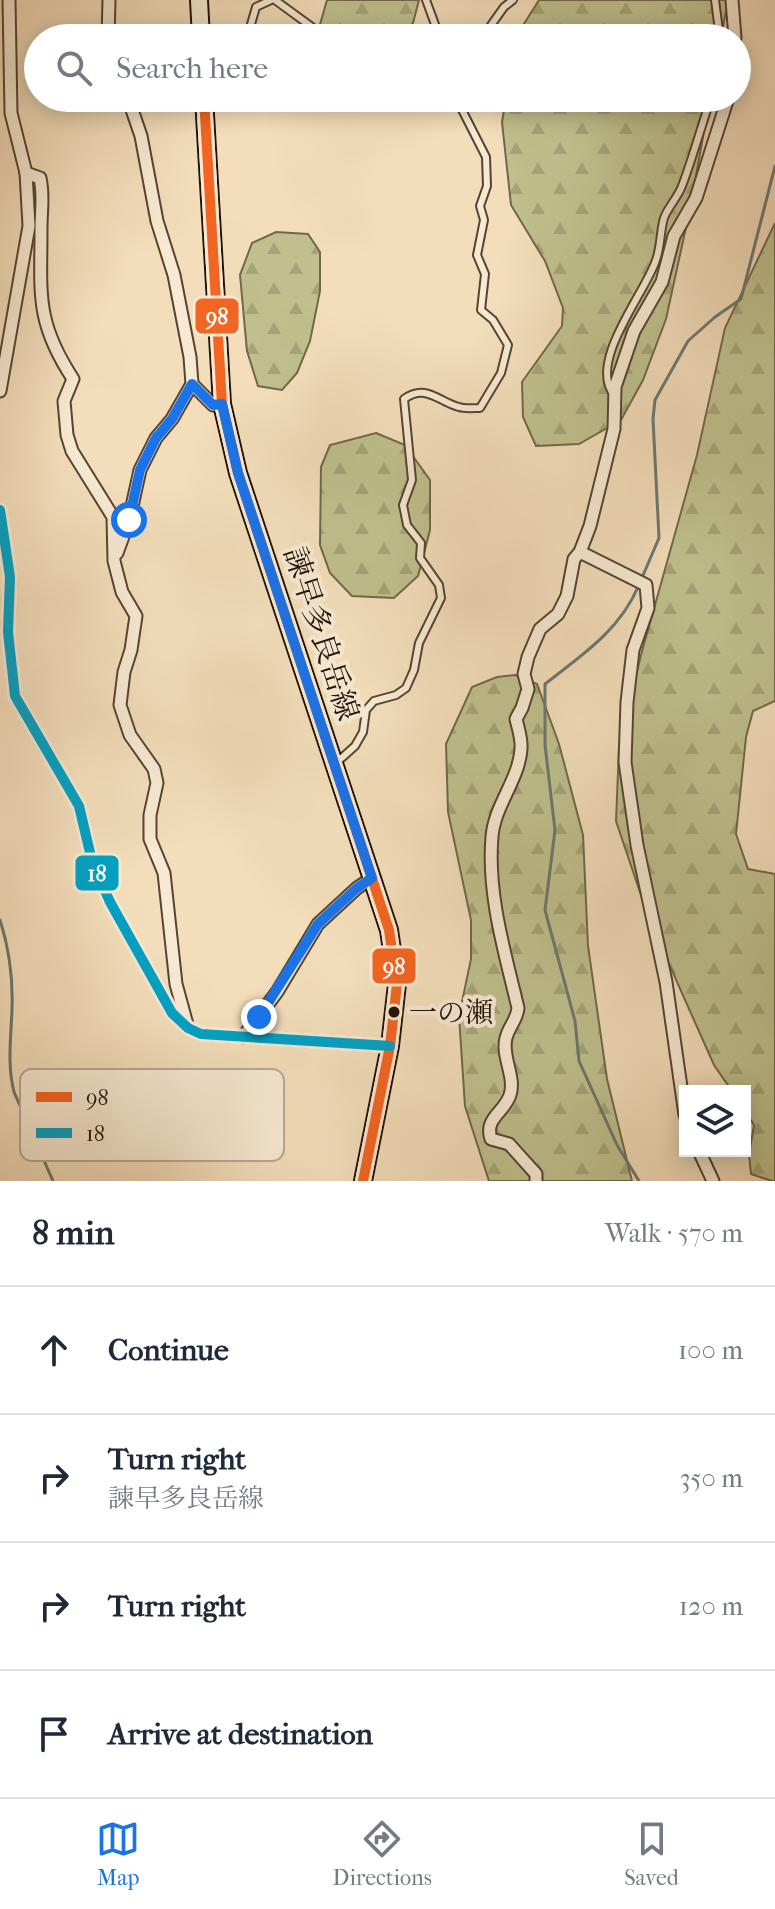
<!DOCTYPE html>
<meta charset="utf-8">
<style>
:root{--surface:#fff;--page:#f6f6f7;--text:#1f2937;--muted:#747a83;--line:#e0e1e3;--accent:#1a73e8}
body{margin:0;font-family:"IM FELL French Canon","Noto Serif JP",serif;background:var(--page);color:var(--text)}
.controls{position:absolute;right:24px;bottom:24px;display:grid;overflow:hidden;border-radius:0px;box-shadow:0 4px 20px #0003}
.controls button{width:72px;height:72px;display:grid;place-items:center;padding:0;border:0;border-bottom:2px solid var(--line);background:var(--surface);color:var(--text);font:40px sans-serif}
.stop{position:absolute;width:24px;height:24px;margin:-18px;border:6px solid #1a73e8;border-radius:50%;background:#fff}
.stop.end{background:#1a73e8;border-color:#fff;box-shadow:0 2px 8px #0008}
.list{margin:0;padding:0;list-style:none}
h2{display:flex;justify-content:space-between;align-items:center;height:104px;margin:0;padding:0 32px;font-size:34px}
h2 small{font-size:26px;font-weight:400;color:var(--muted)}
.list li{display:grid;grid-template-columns:52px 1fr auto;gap:24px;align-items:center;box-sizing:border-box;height:128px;padding:0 32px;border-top:2px solid var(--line)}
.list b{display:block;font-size:30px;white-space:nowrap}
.list p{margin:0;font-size:26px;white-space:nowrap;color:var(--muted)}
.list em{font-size:26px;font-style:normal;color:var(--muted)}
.icon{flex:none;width:44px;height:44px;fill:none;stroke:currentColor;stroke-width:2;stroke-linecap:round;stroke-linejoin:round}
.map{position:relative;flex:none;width:775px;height:1181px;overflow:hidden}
.search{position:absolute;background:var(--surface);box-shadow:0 4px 20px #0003;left:24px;right:24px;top:24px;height:88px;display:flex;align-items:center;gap:20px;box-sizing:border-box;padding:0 28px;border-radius:44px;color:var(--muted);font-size:30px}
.sheet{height:616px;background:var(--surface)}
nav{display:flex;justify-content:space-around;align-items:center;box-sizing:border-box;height:112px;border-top:2px solid var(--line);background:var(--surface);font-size:22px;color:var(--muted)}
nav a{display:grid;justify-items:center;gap:4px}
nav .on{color:var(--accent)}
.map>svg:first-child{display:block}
</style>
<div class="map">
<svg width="775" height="1181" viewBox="0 0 775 1181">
<defs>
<pattern id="forest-firs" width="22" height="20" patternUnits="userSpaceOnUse" patternTransform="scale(2)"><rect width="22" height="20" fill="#bfc08d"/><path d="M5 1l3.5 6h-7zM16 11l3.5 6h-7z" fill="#a4a478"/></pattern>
</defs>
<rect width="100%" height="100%" fill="#f3ddba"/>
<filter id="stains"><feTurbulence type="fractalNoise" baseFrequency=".0025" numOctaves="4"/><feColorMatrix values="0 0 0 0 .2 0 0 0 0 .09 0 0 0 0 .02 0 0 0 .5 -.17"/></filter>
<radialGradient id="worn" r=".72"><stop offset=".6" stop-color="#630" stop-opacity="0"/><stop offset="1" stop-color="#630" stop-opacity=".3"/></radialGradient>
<g fill="url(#forest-firs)" stroke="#70684a" stroke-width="2">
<path d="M327 0H419L413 23 400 38H320L317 35Z"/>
<path d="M539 0H728L721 38H515Z"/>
<path d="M506 98H710L690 209 666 319 643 380 621 420 579 444 536 446 523 417 522 382 562 326 563 308 545 261 511 205 502 122Z"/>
<path d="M775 223V701L753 711 746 737 736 834 748 869 775 874V1181H772L751 1174 749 1155 754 1125 745 1111V1091H732L714 1065 649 919 616 821 619 748 641 655 697 455 725 328Z"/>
<path d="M276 232 308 234 320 252V291L310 341 297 373 282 390 258 386 247 351 240 275 252 243Z"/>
<path d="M376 433 405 445 430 480V530L418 576 394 598 352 596 330 573 320 545 321 467 330 445Z"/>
<path d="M515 675 537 684 559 744 583 835 588 946 607 1079 632 1181H489L465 1106 459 1016 471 959V920L448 812 446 744 472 687 497 677Z"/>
</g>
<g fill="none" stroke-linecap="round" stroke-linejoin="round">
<g stroke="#6c7770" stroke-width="3">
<path d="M641 580 659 538 653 419 655 400 688 341 715 317 741 299 775 166"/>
<path d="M638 587C619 631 582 655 545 684V745L555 830 545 910 575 1021 579 1061 617 1145 639 1181"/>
<path d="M0 920C9 948 13 980 12 1009 11 1038 7 1064 14 1092L53 1181"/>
</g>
<defs>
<g id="service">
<path d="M275 0 327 38"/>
<path d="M426 0 440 38"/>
<path d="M715 0 720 38"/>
<path d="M247 38 256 7 271 0"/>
<path d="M482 38 504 7 513 0"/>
<path d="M207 113 220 98"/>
<path d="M614 395C587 362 646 292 656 260 661 247 660 231 664 218 668 207 678 197 682 186 693 157 701 127 711 98"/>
<path d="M335 764 355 746 363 732 366 710 374 701 396 695 406 688 414 670 419 643 441 598 439 585 420 558 421 543 407 525 403 505 412 480 404 399C426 383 439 402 459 407 465 409 473 408 480 408L501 373 508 345 493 320 481 310 485 274 477 255 484 220 480 206 487 186 486 157 456 98"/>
</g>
<g id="minor">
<path d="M732 0 735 38"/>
<path d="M108 38 109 0"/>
<path d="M128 98 141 136 157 221 174 275 190 357 192 384"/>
<path d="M26 173 40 178C44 196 41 210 41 228 41 294 35 321 73 379L64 401 67 435 72 451 113 517 114 561 122 592 136 616 131 650 124 672 120 705 130 735 154 769 157 783 150 815V839L164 873 176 984 188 1028"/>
<path d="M0 391 29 226 26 173 11 113 9 0"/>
<path d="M0 510 10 577 8 632 15 696 79 806 92 861 110 902 172 1013 188 1028 201 1034 390 1046"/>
<path d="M580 552 646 585 648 608 633 650 627 702 625 762 637 845 666 982 685 1115"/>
<path d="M117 553 129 520 140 470 156 438 172 419 192 384 213 405 222 404"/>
<path d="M243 1037 277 992 318 924 357 888 372 878"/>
<path d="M699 1151 713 1181"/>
<path d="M536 1181V1174L509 1144 491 1139C484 1118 504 1113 510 1095 516 1077 501 1056 506 1038 509 1026 517 1020 518 1008 505 953 487 894 492 837 494 806 519 780 521 749 522 739 518 728 516 719L522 708 528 689 524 674 528 657 540 629 558 614 567 596 574 559 580 552 590 526 614 429 615 387 634 331 662 282 674 236 696 198 728 98"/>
</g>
<g id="secondary">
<path d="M199 0 201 38"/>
<path d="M204 98 222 404 238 473 389 930 397 984 390 1046 363 1181"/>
</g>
</defs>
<use href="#service" stroke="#564434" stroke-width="10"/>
<use href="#minor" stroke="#564434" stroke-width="15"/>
<use href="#secondary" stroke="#221108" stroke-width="20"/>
<use href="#service" stroke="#f7e9d2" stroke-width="6"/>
<use href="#minor" stroke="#f7e9d2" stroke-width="11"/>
<use href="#secondary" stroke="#f7e9d2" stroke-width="16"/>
<defs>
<path id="bus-1" d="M204 98 222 404 238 473 389 930 397 984 390 1046 363 1181"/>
<path id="bus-2" d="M0 510 10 577 8 632 15 696 79 806 92 861 110 902 172 1013 188 1028 201 1034 390 1046"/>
</defs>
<use href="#bus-1" stroke="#f7e9d2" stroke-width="16"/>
<use href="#bus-2" stroke="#f7e9d2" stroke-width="16"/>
<use href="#bus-1" stroke="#f26522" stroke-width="10"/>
<use href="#bus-2" stroke="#02a1c4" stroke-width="10"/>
</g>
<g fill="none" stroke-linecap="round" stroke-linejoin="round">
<path stroke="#1a73e8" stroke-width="10" d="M129 520 140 470 156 438 172 419 192 384 213 405 222 404 238 473 372 878 357 888 318 924 259 1017"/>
</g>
<circle fill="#221108" stroke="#f7e9d2" stroke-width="3" cx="394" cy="1012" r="7"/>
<g text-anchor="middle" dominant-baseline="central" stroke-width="8" stroke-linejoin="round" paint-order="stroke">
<g font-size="28" fill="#221108" stroke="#f7e9d2" text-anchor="start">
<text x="409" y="1012">一の瀬</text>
</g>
<g font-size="30" fill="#221108" stroke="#f7e9d2">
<text transform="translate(321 634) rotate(72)">諫早多良岳線</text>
</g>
</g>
<rect x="20" y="1069" width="264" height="92" rx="12" fill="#f7e9d2" stroke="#b7a895" stroke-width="2"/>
<rect x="36" y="1092" width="36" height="10" fill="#f26522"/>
<rect x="36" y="1128" width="36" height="10" fill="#02a1c4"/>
<g font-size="22" fill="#221108">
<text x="86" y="1105">98</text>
<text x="86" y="1141">18</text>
</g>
<g stroke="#f7e9d2" stroke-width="3">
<rect x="194" y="297" width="46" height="38" rx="8" fill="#f26522"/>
<rect x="74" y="854" width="46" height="38" rx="8" fill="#02a1c4"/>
<rect x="371" y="947" width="46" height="38" rx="8" fill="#f26522"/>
</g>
<g font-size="22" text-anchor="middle" font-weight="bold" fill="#fff">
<text x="217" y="324">98</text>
<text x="97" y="881">18</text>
<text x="394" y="974">98</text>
</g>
<rect width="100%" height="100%" filter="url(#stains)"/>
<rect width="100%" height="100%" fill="url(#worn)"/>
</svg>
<div class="controls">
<button><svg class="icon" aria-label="layers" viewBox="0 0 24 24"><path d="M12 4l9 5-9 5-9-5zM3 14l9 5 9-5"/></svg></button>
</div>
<div class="stop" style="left:129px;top:520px"></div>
<div class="stop end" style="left:259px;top:1017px"></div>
<div class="search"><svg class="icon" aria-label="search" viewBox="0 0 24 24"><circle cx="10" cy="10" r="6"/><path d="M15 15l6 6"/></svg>Search here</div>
</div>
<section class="sheet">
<h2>8 min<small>Walk · 570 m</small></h2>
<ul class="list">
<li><svg class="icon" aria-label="ahead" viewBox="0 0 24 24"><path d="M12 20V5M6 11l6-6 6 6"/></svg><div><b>Continue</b></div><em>100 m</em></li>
<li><svg class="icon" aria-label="right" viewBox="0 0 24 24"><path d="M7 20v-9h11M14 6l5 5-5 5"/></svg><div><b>Turn right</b><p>諫早多良岳線</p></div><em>350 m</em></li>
<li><svg class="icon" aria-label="right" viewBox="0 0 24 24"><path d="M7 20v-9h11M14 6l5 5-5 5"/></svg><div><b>Turn right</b></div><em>120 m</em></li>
<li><svg class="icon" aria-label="arrive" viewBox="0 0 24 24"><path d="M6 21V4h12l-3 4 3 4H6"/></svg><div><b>Arrive at destination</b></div></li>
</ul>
</section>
<nav>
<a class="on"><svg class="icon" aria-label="map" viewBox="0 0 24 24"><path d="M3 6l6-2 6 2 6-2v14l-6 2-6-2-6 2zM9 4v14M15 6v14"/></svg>Map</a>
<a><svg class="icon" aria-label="directions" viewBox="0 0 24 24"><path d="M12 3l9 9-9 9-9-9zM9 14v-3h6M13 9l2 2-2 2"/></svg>Directions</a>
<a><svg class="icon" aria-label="saved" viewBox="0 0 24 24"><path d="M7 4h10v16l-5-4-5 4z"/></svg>Saved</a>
</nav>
